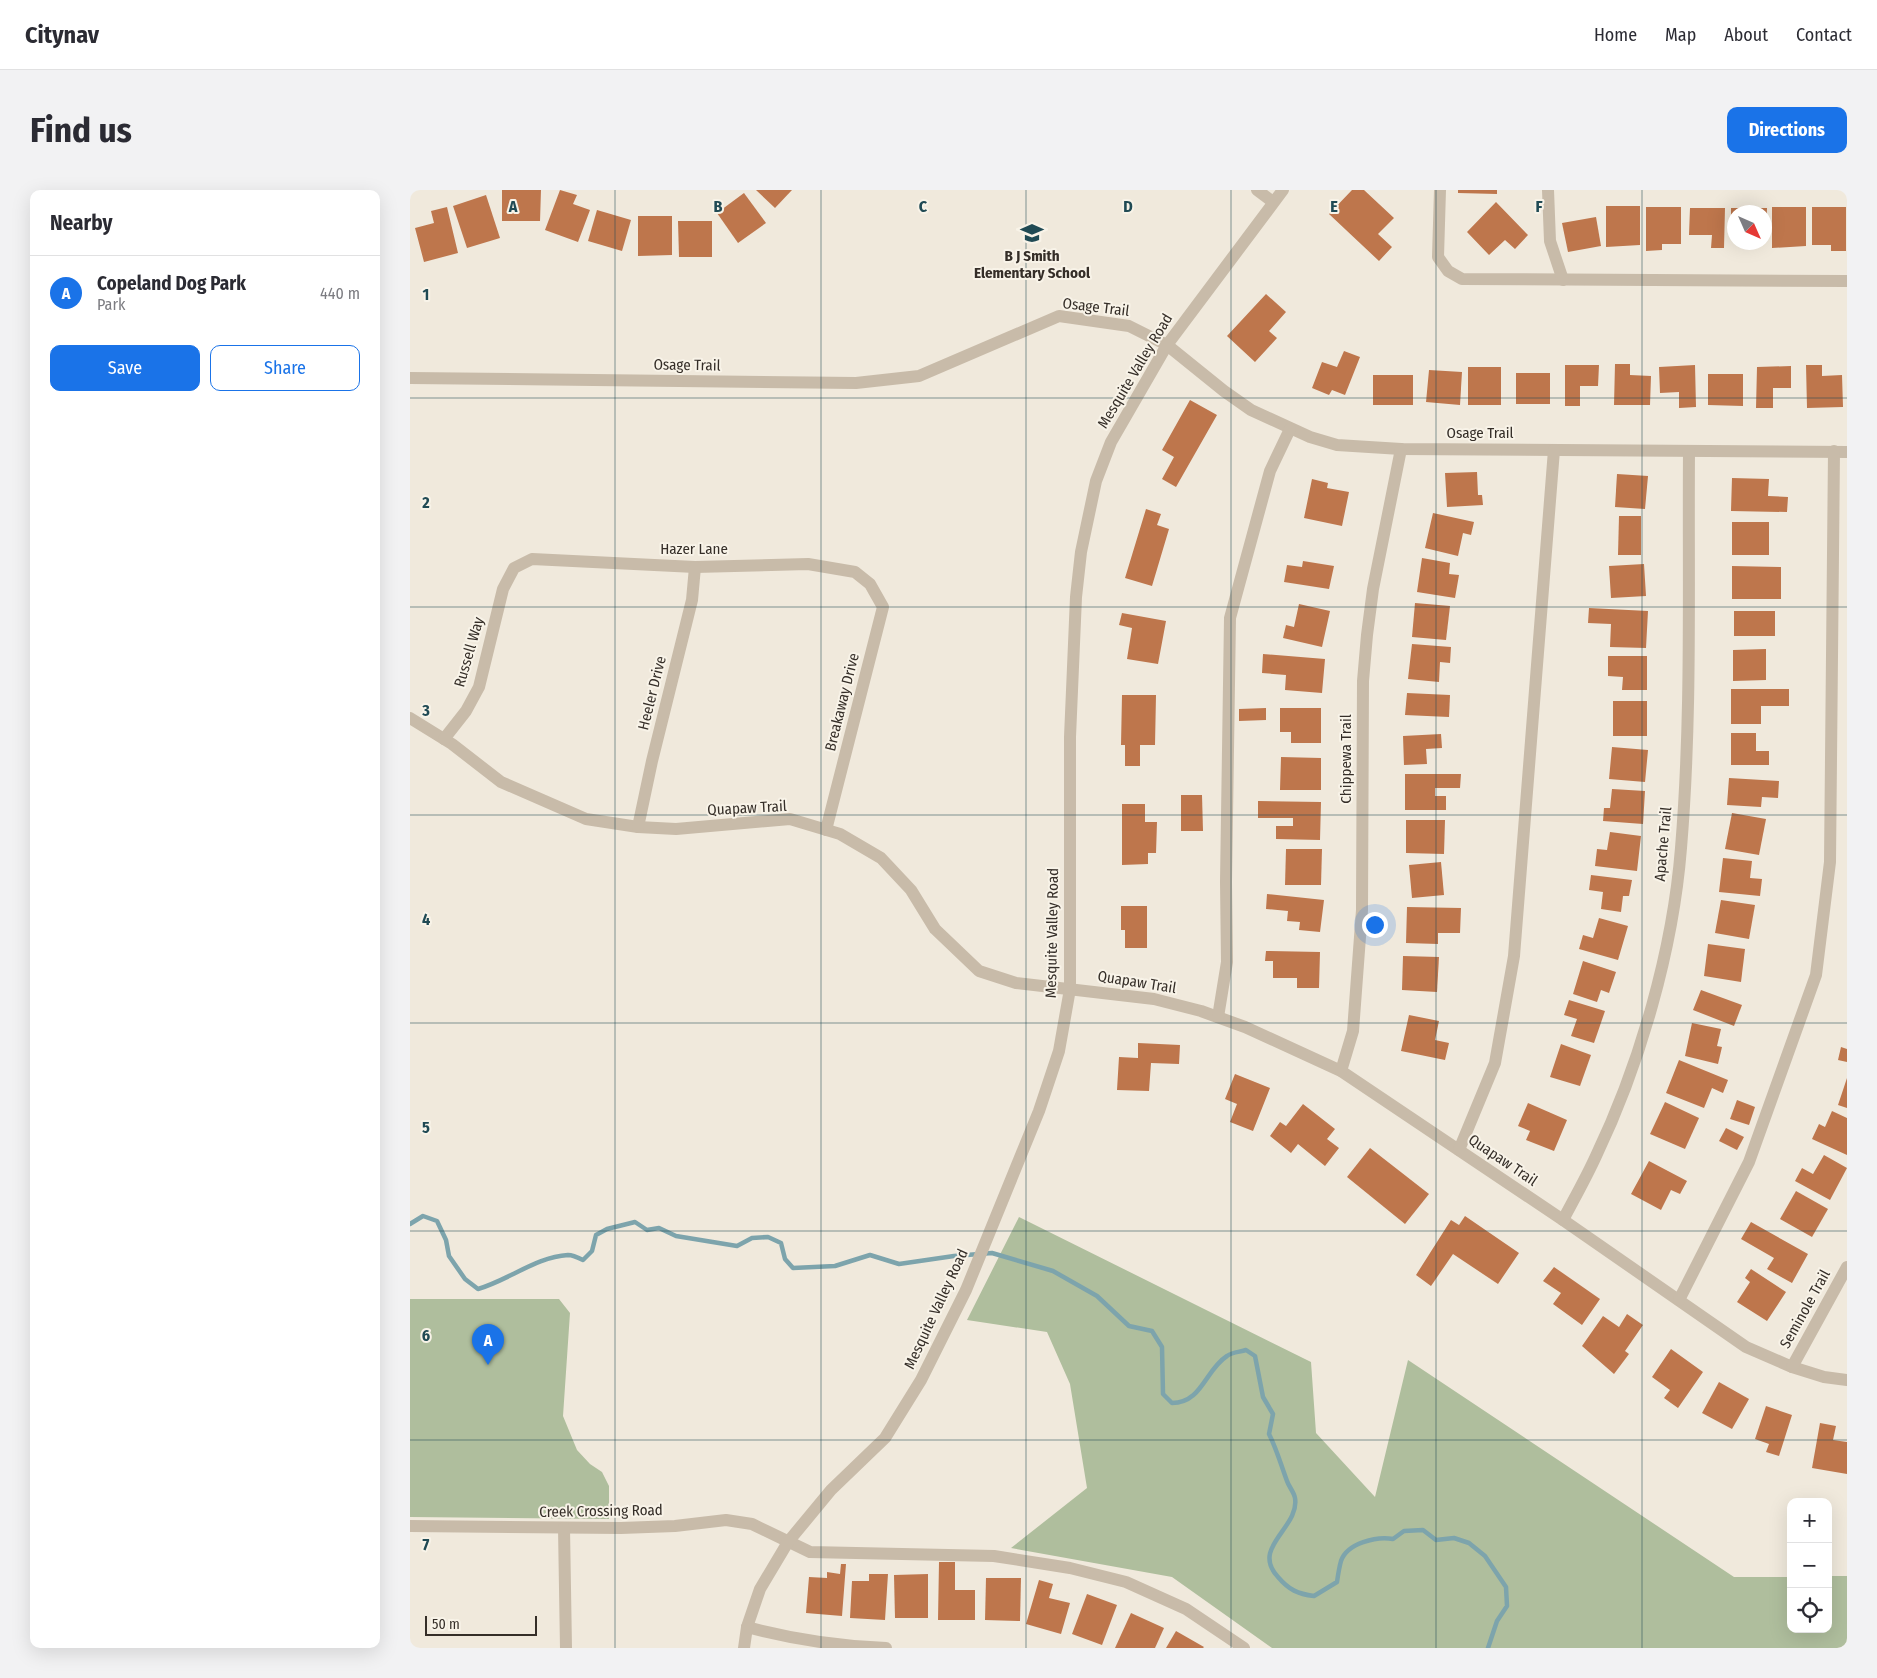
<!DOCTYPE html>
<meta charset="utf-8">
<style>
:root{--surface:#fff;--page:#f2f2f3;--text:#2b2b33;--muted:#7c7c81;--line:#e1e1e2;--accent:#1a73e8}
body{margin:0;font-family:"Fira Sans Condensed",sans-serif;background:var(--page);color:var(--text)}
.controls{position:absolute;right:15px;bottom:15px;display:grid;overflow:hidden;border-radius:10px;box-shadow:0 5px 20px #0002}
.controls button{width:45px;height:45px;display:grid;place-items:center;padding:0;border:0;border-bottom:1px solid var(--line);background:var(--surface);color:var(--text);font:25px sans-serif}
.compass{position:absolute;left:1317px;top:15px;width:45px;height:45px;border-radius:50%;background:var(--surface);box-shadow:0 5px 20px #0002;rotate:135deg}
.scale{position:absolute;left:15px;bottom:12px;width:112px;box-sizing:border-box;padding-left:5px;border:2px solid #352e28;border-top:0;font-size:14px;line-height:18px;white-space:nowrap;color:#352e28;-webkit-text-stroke:4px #f8f3e8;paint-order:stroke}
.you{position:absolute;left:964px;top:734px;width:18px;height:18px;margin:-12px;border:4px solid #fff;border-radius:50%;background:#1a73e8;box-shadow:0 0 0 8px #1a73e833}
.badge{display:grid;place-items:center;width:32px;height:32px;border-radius:50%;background:var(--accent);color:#fff;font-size:16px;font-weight:700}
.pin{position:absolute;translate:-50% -41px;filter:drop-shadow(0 1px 2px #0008)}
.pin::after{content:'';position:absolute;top:26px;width:18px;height:15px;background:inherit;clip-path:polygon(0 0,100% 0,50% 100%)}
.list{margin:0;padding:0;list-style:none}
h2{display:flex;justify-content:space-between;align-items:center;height:65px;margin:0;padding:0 20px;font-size:21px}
h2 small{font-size:16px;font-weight:400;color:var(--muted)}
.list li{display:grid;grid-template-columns:32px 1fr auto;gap:15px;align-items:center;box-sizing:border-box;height:75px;padding:0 20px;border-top:1px solid var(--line)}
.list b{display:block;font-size:19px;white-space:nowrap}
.list p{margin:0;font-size:16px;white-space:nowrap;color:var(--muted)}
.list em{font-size:16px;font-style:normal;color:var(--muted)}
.actions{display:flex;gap:10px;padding:15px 20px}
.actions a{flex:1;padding:11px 0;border:1px solid var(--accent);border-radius:10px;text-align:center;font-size:18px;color:var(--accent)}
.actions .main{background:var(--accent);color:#fff}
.icon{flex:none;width:28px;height:28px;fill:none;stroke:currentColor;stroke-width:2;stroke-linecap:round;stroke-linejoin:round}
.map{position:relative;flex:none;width:1437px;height:1458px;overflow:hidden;border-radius:10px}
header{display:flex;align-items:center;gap:30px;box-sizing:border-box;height:70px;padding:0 25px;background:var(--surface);border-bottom:1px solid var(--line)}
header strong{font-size:24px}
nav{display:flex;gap:28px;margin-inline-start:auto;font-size:18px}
.intro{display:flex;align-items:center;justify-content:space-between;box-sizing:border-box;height:120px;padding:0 30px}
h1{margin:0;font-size:35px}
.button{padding:12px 22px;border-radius:10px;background:var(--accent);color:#fff;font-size:18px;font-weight:700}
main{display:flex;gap:30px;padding:0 30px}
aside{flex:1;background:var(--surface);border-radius:10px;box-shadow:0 5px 20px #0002}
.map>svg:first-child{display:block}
</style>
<header>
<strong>Citynav</strong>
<nav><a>Home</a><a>Map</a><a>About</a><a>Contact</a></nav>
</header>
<div class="intro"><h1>Find us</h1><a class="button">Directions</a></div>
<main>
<aside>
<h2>Nearby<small></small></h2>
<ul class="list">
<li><span class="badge">A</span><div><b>Copeland Dog Park</b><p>Park</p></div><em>440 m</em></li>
</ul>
<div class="actions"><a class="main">Save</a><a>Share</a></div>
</aside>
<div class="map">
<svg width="1437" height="1458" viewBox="0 0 1437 1458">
<rect width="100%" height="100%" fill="#f0e9dc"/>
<g fill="#afbe9d">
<path d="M609 1027 901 1172 906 1243 965 1307 998 1170 1324 1387H1381V1439H1418V1386H1437V1458H862L762 1387 601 1358 677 1298 660 1194 637 1142 557 1130Z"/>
<path d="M0 1109H149L160 1123 153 1226 167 1260 180 1274 192 1282 199 1296V1329L0 1327Z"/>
</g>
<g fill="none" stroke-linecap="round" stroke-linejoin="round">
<path stroke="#7da4ac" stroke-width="4.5" d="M0 1034 13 1026 27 1031 36 1050 39 1066 55 1089 68 1099C99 1090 126 1067 158 1065 163 1065 169 1068 173 1070L182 1061 186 1045 197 1039 225 1032 237 1040 249 1038 266 1046 327 1056 342 1048 358 1047 371 1053 375 1069 383 1078 425 1076 460 1065 489 1074 544 1066 582 1063 643 1081 687 1106 719 1136 742 1141 752 1157 753 1204 762 1213C792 1213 795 1180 817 1166 822 1162 830 1162 836 1160L845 1166 853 1207 863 1224 859 1244C867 1260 871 1275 877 1291 879 1297 884 1302 885 1308 890 1338 840 1357 868 1387 879 1400 888 1404 904 1406L927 1392C928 1385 929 1378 931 1371 937 1353 967 1346 983 1349L994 1341 1013 1340 1026 1350 1044 1348 1059 1353 1075 1366 1096 1397 1097 1416 1087 1431 1078 1458"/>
</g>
<g fill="#be764c">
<path d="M92 0H131L130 31H92Z"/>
<path d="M150 0 167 5 163 14 180 20 168 52 135 40Z"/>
<path d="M346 0H382L365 18Z"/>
<path d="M942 0H954L984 28 968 44 982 57 969 71 919 24Z"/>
<path d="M1048 0H1087V4L1048 3Z"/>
<path d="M334 3 356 33 328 53 307 23Z"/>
<path d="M76 5 90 48 57 58 43 16Z"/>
<path d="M1086 12 1118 45 1105 59 1095 50 1079 65 1057 42Z"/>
<path d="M1196 16H1230V55L1196 57Z"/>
<path d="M37 17 48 63 14 72 5 38 24 33 21 21Z"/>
<path d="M1236 17H1271V54H1252V60L1236 61Z"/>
<path d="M1362 17H1396V56L1362 58Z"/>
<path d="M1402 17H1436V61H1421V55H1402Z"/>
<path d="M1280 18H1315L1314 58H1301L1302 45H1279Z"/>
<path d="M1321 18H1357L1356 49H1354V22H1324V49H1321Z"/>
<path d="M187 20 221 30 212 61 178 51Z"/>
<path d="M228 26H262V65L228 66Z"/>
<path d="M1186 27 1191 56 1158 62 1152 33Z"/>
<path d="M268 31H302V67H269Z"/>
<path d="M856 104 876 122 859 141 867 148 845 172 817 146Z"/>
<path d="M934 161 950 167 935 205 922 200 919 205 902 198 912 172 927 177Z"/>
<path d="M1205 174H1220V185L1241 186 1240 215H1204Z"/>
<path d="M1155 175H1189L1188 196H1170V216H1155Z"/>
<path d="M1285 175 1286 217 1269 218V202L1250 203 1249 177Z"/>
<path d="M1396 175H1412V186L1432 185 1433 217 1397 218Z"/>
<path d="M1381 176V198H1363V218H1346L1347 177Z"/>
<rect x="1058" y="177" width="33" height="38"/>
<path d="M1019 180 1052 182 1050 215 1016 212Z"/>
<rect x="1106" y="183" width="34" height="31"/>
<path d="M1298 184H1333V216L1298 215Z"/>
<rect x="963" y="185" width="40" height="30"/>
<path d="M780 210 807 225 766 297 752 289 764 267 752 260Z"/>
<path d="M1067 282 1068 305H1072L1073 315 1037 317 1035 283Z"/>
<path d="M1207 284 1238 286 1235 319 1205 317Z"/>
<path d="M1322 288 1359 289 1358 306 1378 307 1377 322 1321 321Z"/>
<path d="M902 289 918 293 917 298 939 302 932 336 894 328Z"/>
<path d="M736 319 751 324 747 335 759 339 742 396 715 388Z"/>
<path d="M1023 323 1064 332 1061 345 1053 343 1048 366 1015 358Z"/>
<path d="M1209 326H1231V365H1208Z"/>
<rect x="1322" y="332" width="37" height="33"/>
<path d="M1012 368 1040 373 1039 384 1049 385 1045 408 1007 402Z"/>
<path d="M893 371 924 376 919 399 874 392 877 375 892 377Z"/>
<path d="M1234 374 1236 406 1201 408 1199 376Z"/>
<path d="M1322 376 1371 377V409H1322Z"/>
<path d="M1005 413 1040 416 1036 450 1002 447Z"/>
<path d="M889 414 920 421 912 457 873 448 876 435 884 437Z"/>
<path d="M1179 418 1238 421 1236 458 1200 457 1201 434 1178 433Z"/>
<rect x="1324" y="421" width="41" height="25"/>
<path d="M712 423 756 431 748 474 717 469 722 438 709 435Z"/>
<path d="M1002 454 1041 457 1040 473 1030 472 1029 492 998 489Z"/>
<path d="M1356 459V490L1323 491V460Z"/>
<path d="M853 464 915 469 912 503 875 500 876 485 852 483Z"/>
<path d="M1198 466H1237V500H1212L1213 487 1198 486Z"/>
<path d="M1321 499H1379V516H1351V534H1321Z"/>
<path d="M997 503 1040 505 1039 527 995 525Z"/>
<path d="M712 505H746L745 555H730V576H715V555H711Z"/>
<rect x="1203" y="511" width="34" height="35"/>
<path d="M856 518V530L829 531V519Z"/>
<path d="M870 518H911V553H881V542H870Z"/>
<path d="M1321 543H1346V561H1359V575H1321Z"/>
<path d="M1031 544 1032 558 1016 559 1017 574 994 575 993 546Z"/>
<path d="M1202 557 1238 560 1235 592 1199 589Z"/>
<path d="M871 567 911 568V600H870Z"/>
<path d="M995 584H1051L1050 598H1025V606H1036V620H995Z"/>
<path d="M1319 588 1369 591 1368 608 1352 607 1351 617 1317 615Z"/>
<path d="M1202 599 1235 601 1233 634 1193 631 1194 618H1200Z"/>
<path d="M771 605H792L793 641H771Z"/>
<path d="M848 611 911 612 910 650 866 649V636H883V628H848Z"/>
<path d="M712 614H735V632H747L746 663H738V674L712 675Z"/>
<path d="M1322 623 1356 629 1349 665 1315 659Z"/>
<path d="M996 630H1035L1034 664 996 663Z"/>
<path d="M1200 642 1231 646 1227 681 1185 676 1187 659 1197 660Z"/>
<path d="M876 659H912L911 695H875Z"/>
<path d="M1313 668 1342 671 1340 688 1352 689 1350 706 1309 702Z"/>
<path d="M1031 672 1034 705 1002 708 999 675Z"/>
<path d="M1181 685 1222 690 1219 706H1213L1211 722 1191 719 1193 702 1179 700Z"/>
<path d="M857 704 914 710 910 742 889 740 890 732 877 731 878 721 856 719Z"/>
<path d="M1311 710 1345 715 1339 749 1305 743Z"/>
<path d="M711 716H737V758H715V740H711Z"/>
<path d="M997 717 1051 718 1050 743H1028V754L996 753Z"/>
<path d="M1189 728 1218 736 1208 770 1169 759 1173 745 1183 748Z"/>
<path d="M1298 754 1335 759 1331 792 1294 786Z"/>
<path d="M856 761 910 762 909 798H887V788H863V771H855Z"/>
<path d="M993 766 1029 767 1027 802 992 800Z"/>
<path d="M1173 771 1206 782 1199 803 1191 800 1187 812 1163 804Z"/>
<path d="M1291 800 1332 815 1324 836 1283 820Z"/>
<path d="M1159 810 1195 821 1184 853 1161 846 1167 829 1154 825Z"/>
<path d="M999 825 1029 831 1025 850 1039 853 1035 870 991 861Z"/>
<path d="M1282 833 1311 839 1307 856 1312 857 1308 874 1275 866Z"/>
<path d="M728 853 770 855 769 874 741 873 739 901 707 900 709 867 728 868Z"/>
<path d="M1151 854 1181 865 1170 896 1140 887Z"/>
<path d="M1431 857 1437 859V872L1428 870Z"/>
<path d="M1269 870 1318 890 1313 903 1302 898 1294 918 1256 903Z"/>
<path d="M825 884 860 898 843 941 820 932 827 914 815 909Z"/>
<path d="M1437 888V918L1428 915Z"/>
<path d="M1327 910 1345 917 1339 935 1320 929Z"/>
<path d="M1255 912 1289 928 1275 959 1240 944Z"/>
<path d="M1118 913 1157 930 1144 961 1116 950 1120 941 1108 936Z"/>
<path d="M893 914 925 939 917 949 929 958 915 976 888 954 881 963 860 946 870 932 876 936Z"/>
<path d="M1422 921 1437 928V965L1402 949 1409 934 1415 937Z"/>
<path d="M1316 938 1334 947 1327 960 1309 951Z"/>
<path d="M960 958 1019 1004 995 1034 937 987Z"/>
<path d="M1414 965 1437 978 1420 1010 1385 991 1392 978 1403 984Z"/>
<path d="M1239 971 1277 991 1270 1004 1261 1000 1251 1020 1221 1004Z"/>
<path d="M1386 1001 1418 1019 1402 1047 1370 1029Z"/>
<path d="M1055 1026 1109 1063 1088 1094 1043 1064 1021 1096 1006 1085 1041 1030 1049 1035Z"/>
<path d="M1341 1032 1398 1064 1382 1093 1357 1079 1364 1068 1331 1049Z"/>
<path d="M1144 1077 1190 1109 1172 1135 1143 1114 1151 1103 1133 1091Z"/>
<path d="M1341 1079 1376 1102 1357 1131 1327 1112 1340 1092 1335 1088Z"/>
<path d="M1217 1124 1233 1135 1215 1161 1219 1164 1204 1184 1172 1156 1193 1126 1209 1137Z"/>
<path d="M1261 1159 1293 1182 1268 1218 1254 1208 1260 1200 1242 1187Z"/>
<path d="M1309 1192 1339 1209 1322 1239 1292 1223Z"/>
<path d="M1356 1216 1382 1225 1369 1266 1356 1262 1359 1254 1345 1249Z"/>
<path d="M1410 1233 1426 1236 1423 1250 1437 1252V1284L1402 1278Z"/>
<path d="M529 1372H545V1400H565V1430H528Z"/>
<path d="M431 1374H436L432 1426 396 1423 399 1387 417 1388V1382L430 1384Z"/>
<path d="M459 1384H478L475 1430 440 1428 442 1391H459Z"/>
<path d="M518 1384V1428H485L484 1385Z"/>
<path d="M576 1388H611L610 1431 575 1430Z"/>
<path d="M629 1390 643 1394 639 1408 660 1413 651 1444 616 1434Z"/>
<path d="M677 1404 707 1415 692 1455 662 1444Z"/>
<path d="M721 1423 754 1438 745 1458H705Z"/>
<path d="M766 1441 794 1457 793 1458H756Z"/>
</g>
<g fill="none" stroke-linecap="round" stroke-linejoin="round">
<g stroke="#c8bba9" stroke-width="12">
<path d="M847 0 863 12"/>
<path d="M1030 0 1028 67 1038 81 1052 89 1437 91"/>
<path d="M1138 0 1140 51 1153 90"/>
<path d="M0 188 446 193 509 186 649 126 719 136 757 155 814 201 841 220 900 247 927 255 991 259 1437 262"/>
<path d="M0 528 42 554 91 592 176 629 228 637 266 639 380 629 430 644 471 668 501 700 525 739 569 781 606 793 744 809 791 821 835 837 931 881 1153 1030 1336 1157 1382 1177 1414 1187 1437 1190"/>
<path d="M34 549 56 521 69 497 93 399 104 378 122 369 285 377 398 374 445 382 460 394 473 417 416 640"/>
<path d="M228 637 242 571 282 410 285 377"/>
<path d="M808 827 817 772 816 692 820 428 860 281 880 239"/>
<path d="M931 881 943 841 952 720 953 491 957 445 963 399 991 259"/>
<path d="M1049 960 1085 873 1104 766 1144 260"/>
<path d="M1153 1030C1164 1009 1176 988 1186 966 1230 874 1263 760 1271 658 1282 526 1278 393 1279 261"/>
<path d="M1269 1110 1339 972 1406 785 1420 672 1424 261"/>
<path d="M1382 1177 1437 1077"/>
<path d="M0 1336 211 1338 265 1336 316 1330 342 1334 400 1362 584 1366 660 1378 716 1392 776 1419 834 1458"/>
<path d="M154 1338 156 1458"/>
<path d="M337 1437C385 1450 427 1456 476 1458"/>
<path d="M334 1458 337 1437 350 1399 378 1352 421 1300 475 1248 511 1190 556 1100 629 921 649 861 660 799V547L666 407 671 362 686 291 701 252 757 155 873 0"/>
</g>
</g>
<path fill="none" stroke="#204a54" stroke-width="1" stroke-opacity="0.55" d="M205 0V1458M411 0V1458M616 0V1458M821 0V1458M1026 0V1458M1232 0V1458M0 208H1437M0 417H1437M0 625H1437M0 833H1437M0 1041H1437M0 1250H1437"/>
<defs>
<symbol id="school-bare" viewBox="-9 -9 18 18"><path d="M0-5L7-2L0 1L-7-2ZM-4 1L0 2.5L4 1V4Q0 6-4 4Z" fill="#204a54" stroke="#f8f3e8" stroke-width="2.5" paint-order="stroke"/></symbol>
</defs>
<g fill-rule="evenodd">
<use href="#school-bare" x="606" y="27" width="32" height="32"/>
</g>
<g text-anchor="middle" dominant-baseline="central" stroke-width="4" stroke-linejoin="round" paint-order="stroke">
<g font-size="15" font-weight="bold" fill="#352e28" stroke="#f8f3e8">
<text x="622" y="66">B J Smith<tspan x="622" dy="17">Elementary School</tspan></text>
</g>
<g font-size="15" fill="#352e28" stroke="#f8f3e8">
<text transform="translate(686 117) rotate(7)">Osage Trail</text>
<text transform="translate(277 175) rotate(1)">Osage Trail</text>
<text transform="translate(725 181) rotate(-59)">Mesquite Valley Road</text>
<text x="1070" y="243">Osage Trail</text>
<text x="284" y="359">Hazer Lane</text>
<text transform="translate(59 462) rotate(-74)">Russell Way</text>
<text transform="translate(242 503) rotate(-76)">Heeler Drive</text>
<text transform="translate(432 512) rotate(-76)">Breakaway Drive</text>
<text transform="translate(936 569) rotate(-90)">Chippewa Trail</text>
<text transform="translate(337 618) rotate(-3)">Quapaw Trail</text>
<text transform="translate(1253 654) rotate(-85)">Apache Trail</text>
<text transform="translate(642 743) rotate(-89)">Mesquite Valley Road</text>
<text transform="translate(727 792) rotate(9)">Quapaw Trail</text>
<text transform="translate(1093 970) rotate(34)">Quapaw Trail</text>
<text transform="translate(526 1119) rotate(-65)">Mesquite Valley Road</text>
<text transform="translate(1395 1119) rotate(-61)">Seminole Trail</text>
<text transform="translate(191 1321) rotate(-1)">Creek Crossing Road</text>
</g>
</g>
<g font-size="16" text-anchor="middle" font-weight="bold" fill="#204a54" stroke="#f8f3e8" stroke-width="4" stroke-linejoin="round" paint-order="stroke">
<text x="103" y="22">A</text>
<text x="308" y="22">B</text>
<text x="513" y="22">C</text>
<text x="718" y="22">D</text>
<text x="924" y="22">E</text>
<text x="1129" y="22">F</text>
<text x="16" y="110">1</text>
<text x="16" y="318">2</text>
<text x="16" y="526">3</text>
<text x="16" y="735">4</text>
<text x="16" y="943">5</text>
<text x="16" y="1151">6</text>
<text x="16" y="1360">7</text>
</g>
</svg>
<div class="controls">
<button>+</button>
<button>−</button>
<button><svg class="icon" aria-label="locate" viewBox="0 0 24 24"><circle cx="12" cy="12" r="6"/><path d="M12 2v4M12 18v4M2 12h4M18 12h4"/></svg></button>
</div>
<svg class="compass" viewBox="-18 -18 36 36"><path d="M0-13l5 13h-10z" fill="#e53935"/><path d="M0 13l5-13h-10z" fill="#7c7c81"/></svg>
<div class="scale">50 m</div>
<div class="you"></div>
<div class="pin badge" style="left:78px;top:1175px">A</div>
</div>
</main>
